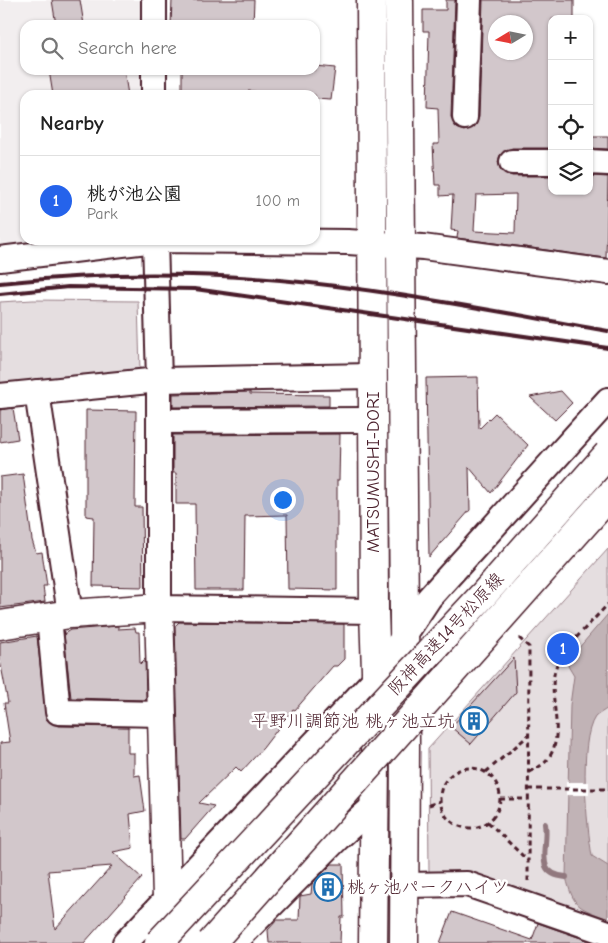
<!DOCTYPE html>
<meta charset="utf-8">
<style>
:root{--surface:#fff;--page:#f6f6f6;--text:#222;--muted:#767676;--line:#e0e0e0;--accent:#2563eb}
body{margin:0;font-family:"Comic Neue","Klee One",sans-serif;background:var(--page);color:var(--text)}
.controls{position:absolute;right:15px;top:15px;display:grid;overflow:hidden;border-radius:10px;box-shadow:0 1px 4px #0004}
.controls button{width:45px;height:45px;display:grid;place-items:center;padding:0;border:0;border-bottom:1px solid var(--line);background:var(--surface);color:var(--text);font:25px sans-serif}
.compass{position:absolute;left:488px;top:15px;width:45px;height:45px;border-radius:50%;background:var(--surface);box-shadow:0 1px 4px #0004;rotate:260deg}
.you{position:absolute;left:282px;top:499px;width:18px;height:18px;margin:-12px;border:4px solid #fff;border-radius:50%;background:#1a73e8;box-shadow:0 0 0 8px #1a73e833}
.badge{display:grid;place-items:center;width:32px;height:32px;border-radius:50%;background:var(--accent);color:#fff;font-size:16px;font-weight:700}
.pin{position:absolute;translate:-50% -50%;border:2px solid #fff;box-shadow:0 1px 5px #0006}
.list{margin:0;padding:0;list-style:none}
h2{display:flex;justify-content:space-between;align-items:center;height:65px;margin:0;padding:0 20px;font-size:21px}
h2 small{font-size:16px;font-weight:400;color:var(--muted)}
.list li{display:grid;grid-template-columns:32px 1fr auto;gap:15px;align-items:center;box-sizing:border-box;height:90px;padding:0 20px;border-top:1px solid var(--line)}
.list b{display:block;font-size:19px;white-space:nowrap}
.list p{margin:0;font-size:16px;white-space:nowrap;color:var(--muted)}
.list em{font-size:16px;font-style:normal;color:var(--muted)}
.icon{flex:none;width:28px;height:28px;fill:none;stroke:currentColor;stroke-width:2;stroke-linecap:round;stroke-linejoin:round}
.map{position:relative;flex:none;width:608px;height:943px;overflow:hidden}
.search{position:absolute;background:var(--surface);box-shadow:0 1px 4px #0004;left:20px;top:20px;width:300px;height:55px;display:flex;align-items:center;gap:12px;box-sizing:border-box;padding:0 18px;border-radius:15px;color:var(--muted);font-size:19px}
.panel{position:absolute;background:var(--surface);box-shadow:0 1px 4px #0004;left:20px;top:90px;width:300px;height:155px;border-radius:15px}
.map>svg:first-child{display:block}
</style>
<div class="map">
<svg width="608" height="943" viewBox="0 0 608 943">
<rect width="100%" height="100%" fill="#fff"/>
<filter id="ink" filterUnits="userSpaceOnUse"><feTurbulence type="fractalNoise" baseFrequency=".02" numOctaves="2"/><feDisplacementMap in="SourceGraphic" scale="10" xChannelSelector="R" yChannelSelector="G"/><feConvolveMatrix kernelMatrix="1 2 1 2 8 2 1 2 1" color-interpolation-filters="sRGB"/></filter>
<g filter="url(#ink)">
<path fill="#f2eeef" d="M0 0H141L142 25H25V70H142L143 95H25V240H56L0 248Z"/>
<g fill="#e5dee0" stroke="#987e86">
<path d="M33 300 138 301 140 372 0 387V302Z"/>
<path d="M608 549V925L429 875 428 749Z"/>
</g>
<path fill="#c1b3b6" stroke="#91787e" d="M608 614V708C604 711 598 714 595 717 578 742 587 827 592 856L608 866V919C579 907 574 909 566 877L570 705 574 676 568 666 571 657Z"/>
<rect fill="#fff" x="566" y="782" width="23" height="13"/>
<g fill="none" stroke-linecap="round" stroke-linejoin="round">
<path stroke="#91787e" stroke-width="6" d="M545 824C549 847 532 874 566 877"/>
</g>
<g fill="#d2c7cb" stroke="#4a1f2b" fill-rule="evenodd">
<path d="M52 0H80L84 25H56Z"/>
<path d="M172 0H254L253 25H171Z"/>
<path d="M446 0H455L451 117 457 128 465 131 476 125 479 117 483 0H574V19H552V148H512L500 155 498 162 500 169 512 176H552V191H592V176L608 177 606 258 457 238 458 231 451 230 453 195 440 196V185H435L433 144H439L438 108 427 107 429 31H423V10H446ZM496 22H526V52H496ZM516 194 515 233 474 231 476 195Z"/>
<path d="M315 66 335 68 331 100 315 99V95L248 91V94L182 95V70H315Z"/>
<path d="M49 70H124L128 95H53Z"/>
<path d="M589 136H608V149L589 148Z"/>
<path d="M478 377 479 429 495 413 528 445 491 493 469 467 470 510 429 557 426 378Z"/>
<path d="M561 391 572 403 555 420 530 397Z"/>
<path d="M250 392V394L329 395V406L173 407V394Z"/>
<path d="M13 408 18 439 0 442V410Z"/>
<path d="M86 410 136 411 135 507H142L143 587 93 586 94 517 86 516Z"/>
<path d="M340 434 339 480H337V590L288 589 287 515 245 516 244 590H196L195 504H176V473H173V435Z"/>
<path d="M23 474 32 540 36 553 42 552 47 586H43L45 602 0 608V477Z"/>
<path d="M179 622 344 624V659L337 666H333L295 710 293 709 263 748 241 772 236 767 199 803 214 806 185 839H181L175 626Z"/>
<path d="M118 626V629L135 628 136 632H139L140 664 145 659 146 700 71 698 64 634 70 630Z"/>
<path d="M37 636 46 719 58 726 128 727V753H134V776L140 775 145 811 130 814 133 848 113 852 142 878 84 943H0V743L10 742 4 703H8L0 660V642ZM112 866 55 929 48 871Z"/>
<path d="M514 658 516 692 471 744 451 727Z"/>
<path d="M332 864H343L344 917H341L340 943H269L268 930 277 920H299L300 896 311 894 312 884Z"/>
<path d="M452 912 532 940 538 923 595 943H440Z"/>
</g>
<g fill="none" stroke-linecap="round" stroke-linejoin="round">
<defs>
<g id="street">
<path d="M154 0V25"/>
<path d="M154 70V95"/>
<path d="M465 117 469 0"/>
<path d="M512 162H552"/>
<path d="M589 162 608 163"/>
<path d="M155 240 159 380V608L374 611"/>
<path d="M0 259 155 240 348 242 423 247 608 272"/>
<path d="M37 392 70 614"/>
<path d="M0 396 159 380 373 376"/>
<path d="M159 421 373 420"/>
<path d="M49 617 58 712 162 714"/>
<path d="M404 885 467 884 608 933"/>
<path d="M125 943 376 678 429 598 608 400"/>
<path d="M234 943 338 838 375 805"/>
</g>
<g id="secondary">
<path d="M371 0 374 611 376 671 373 943"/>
<path d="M399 0 405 742 404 943"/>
<path d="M0 625 70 614 159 608 167 898"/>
</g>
</defs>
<use href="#street" stroke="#4a1f2b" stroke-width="28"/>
<use href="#secondary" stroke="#4a1f2b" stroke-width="31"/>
<g stroke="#4a1f2b" stroke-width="3" stroke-dasharray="5 4" stroke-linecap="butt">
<path d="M519 638 529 647 528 881"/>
<circle cx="470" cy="798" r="30"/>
<path d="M486 772 529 735"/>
<path d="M529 772C536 768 544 765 548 759 567 733 546 695 556 667 562 649 595 619 608 604"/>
<path d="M528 789H608"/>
<path d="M500 799H528"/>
<path d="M429 805 440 801"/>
<path d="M488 822 528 861"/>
</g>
<use href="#street" stroke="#fff" stroke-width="24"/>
<use href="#secondary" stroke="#fff" stroke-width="28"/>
<g stroke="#4a1f2b" stroke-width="4">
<path d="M0 283C64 276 128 273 192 275 332 278 471 307 608 331"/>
<path d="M0 294 68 287 195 289 608 348"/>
</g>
<defs>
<g id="highway-bridge">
<path d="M159 943 484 594 608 454"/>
<path d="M211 943 608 497"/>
</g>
</defs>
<use href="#highway-bridge" stroke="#4a1f2b" stroke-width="31" stroke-linecap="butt"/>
<use href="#highway-bridge" stroke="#fff" stroke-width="28"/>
</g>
</g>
<defs>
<symbol id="building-ring" viewBox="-11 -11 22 22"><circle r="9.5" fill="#fff" stroke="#1f6fb2" stroke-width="1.5"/><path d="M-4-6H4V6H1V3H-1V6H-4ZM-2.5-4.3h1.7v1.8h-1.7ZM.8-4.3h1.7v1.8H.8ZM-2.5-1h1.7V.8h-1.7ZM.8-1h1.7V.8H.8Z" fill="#1f6fb2"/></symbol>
</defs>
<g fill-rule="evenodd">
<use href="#building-ring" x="458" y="705" width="32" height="32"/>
<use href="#building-ring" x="312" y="871" width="32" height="32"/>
</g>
<g text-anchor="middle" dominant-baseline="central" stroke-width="5" stroke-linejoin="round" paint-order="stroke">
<g font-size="18" fill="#4a1f2b" stroke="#fff">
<text transform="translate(373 472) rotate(-90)">MATSUMUSHI-DORI</text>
<text transform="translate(446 634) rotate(-47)">阪神高速14号松原線</text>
</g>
<g font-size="18" fill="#4a1f2b" stroke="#fff" text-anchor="end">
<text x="455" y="721">平野川調節池 桃ヶ池立坑</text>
<text x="347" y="887" text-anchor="start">桃ヶ池パークハイツ</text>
</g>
</g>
</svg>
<div class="controls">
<button>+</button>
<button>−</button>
<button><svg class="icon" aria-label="locate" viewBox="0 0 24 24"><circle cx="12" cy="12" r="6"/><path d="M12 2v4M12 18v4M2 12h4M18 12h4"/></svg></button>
<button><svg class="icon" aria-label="layers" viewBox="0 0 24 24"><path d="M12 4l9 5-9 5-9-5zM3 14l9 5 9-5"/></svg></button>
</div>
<svg class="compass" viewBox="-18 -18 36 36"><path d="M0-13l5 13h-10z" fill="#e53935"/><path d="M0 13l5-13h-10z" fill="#767676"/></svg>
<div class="you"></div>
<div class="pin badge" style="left:563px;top:649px">1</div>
<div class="search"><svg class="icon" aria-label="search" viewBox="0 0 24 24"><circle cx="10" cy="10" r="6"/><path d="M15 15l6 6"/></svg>Search here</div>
<section class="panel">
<h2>Nearby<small></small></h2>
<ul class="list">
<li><span class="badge">1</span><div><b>桃が池公園</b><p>Park</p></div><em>100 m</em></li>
</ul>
</section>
</div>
